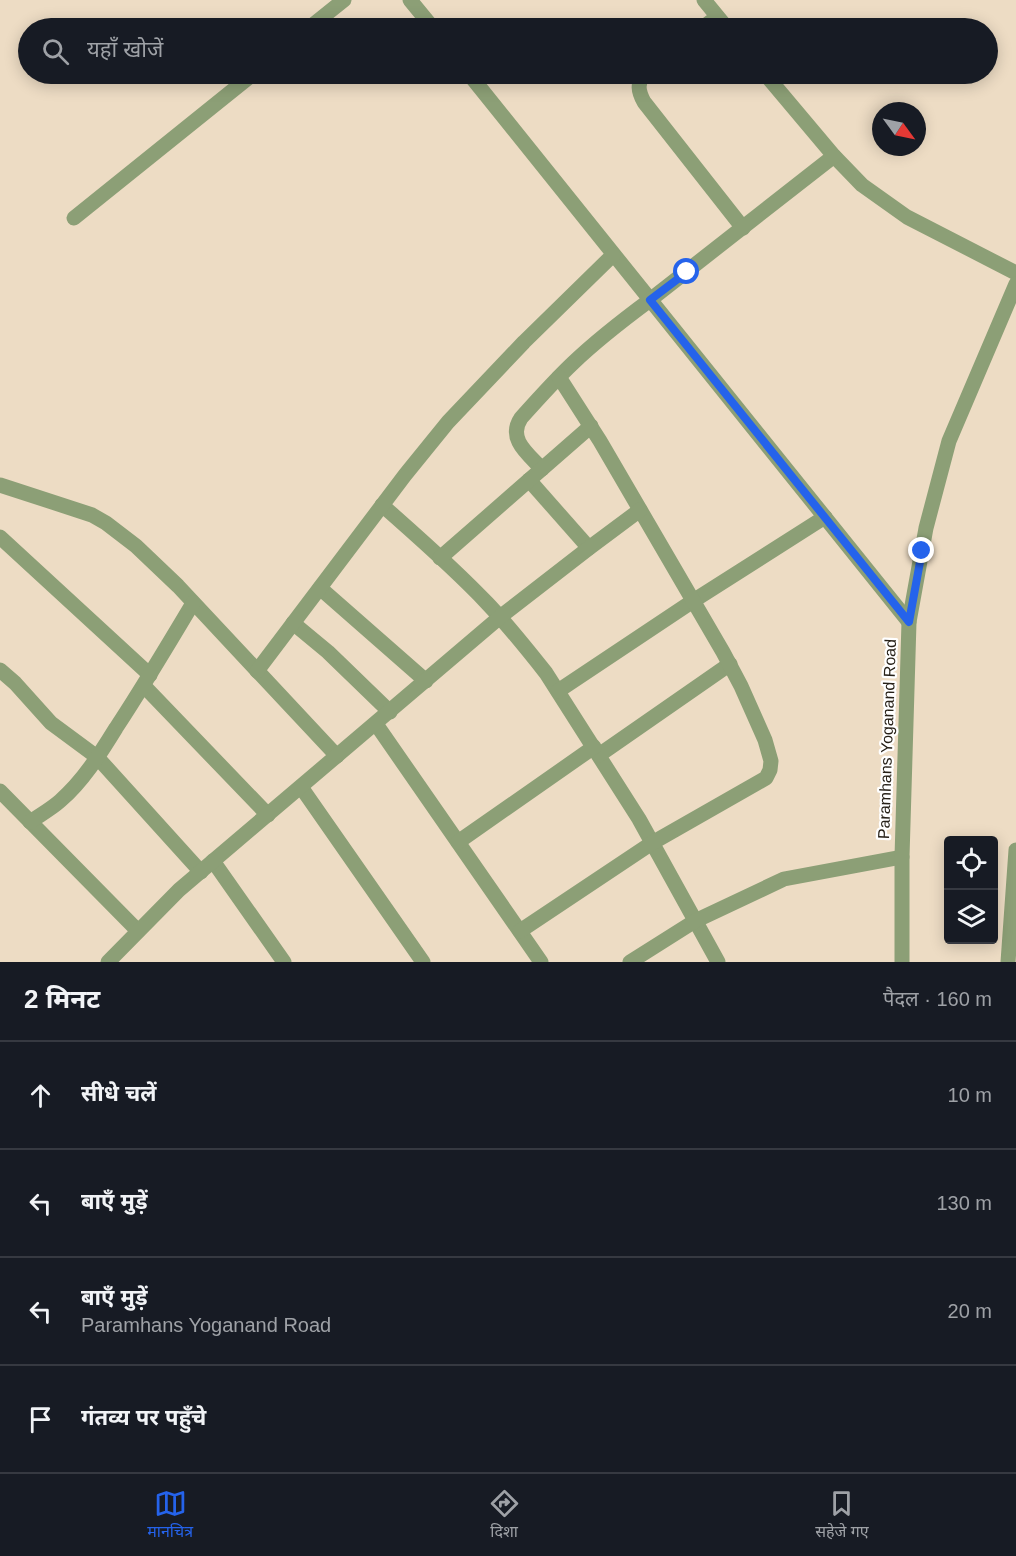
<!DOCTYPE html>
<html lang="hi">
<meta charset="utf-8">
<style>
:root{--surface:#171b24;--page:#20242c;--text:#f1f3f6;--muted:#9ea1a6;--line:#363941;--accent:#2563eb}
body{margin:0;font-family:Arial,"Noto Sans Devanagari",sans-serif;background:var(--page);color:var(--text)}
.controls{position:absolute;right:18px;bottom:18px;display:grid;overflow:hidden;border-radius:6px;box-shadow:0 3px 15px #0003}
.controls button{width:54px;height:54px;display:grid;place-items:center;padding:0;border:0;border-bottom:2px solid var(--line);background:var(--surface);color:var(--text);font:30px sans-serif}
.compass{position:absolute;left:872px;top:102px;width:54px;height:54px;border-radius:50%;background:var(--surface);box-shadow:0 3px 15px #0003;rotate:123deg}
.stop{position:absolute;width:18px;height:18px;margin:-14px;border:4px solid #2563eb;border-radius:50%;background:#fff}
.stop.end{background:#2563eb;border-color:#fff;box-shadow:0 2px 6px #0008}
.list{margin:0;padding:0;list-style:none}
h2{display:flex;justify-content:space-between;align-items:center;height:78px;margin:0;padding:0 24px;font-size:26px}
h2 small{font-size:20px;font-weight:400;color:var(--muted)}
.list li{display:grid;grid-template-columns:39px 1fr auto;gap:18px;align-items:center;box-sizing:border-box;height:108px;padding:0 24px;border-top:2px solid var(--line)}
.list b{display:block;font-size:22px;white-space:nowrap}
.list p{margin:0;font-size:20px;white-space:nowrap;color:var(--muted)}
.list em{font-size:20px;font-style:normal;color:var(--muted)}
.icon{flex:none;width:33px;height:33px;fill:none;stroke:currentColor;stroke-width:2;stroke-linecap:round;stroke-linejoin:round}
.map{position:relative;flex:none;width:1016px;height:962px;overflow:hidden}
.search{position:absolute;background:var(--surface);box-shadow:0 3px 15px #0003;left:18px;right:18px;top:18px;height:66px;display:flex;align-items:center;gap:15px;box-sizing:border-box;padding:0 21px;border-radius:33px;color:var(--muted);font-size:22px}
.sheet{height:510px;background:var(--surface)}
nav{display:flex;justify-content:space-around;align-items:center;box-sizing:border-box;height:84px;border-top:2px solid var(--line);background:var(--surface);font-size:16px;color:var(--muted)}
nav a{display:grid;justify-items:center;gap:3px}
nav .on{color:var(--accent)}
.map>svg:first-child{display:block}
</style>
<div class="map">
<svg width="1016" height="962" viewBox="0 0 1016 962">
<rect width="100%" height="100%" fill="#eddcc4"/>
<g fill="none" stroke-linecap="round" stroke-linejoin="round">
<g stroke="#8c9f76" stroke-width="15">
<path d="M410 0 433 28"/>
<path d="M704 0 727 28"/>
<path d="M309 28 344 0"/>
<path d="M702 28 717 17"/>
<path d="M469 74 909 622"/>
<path d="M644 74C637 83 638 91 644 102L743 228"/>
<path d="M765 74 834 156 862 185 907 217 1016 273"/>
<path d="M74 218 253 74"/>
<path d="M542 469C528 454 507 439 521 418 538 399 555 380 573 363 597 340 623 320 650 300L834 156"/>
<path d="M529 480 589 548"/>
<path d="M0 485 92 515 106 523 136 546 178 586 337 756"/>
<path d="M382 505C418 537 454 568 487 603 508 625 527 649 546 673L639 819 718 962"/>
<path d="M0 537 150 675"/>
<path d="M440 558 591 426"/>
<path d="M320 588 426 681"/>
<path d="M293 623 328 652 390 712"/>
<path d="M0 670 15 683 51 723 97 757 201 872"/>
<path d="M257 671 405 475 448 422 524 342 613 255"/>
<path d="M144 686 268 815"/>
<path d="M558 691 693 601 825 517"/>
<path d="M376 724 541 962"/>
<path d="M599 755 730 664"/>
<path d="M301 787 423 962"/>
<path d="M0 791 138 931"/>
<path d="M30 822C40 815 51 809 60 801 83 781 100 754 116 728 143 687 168 645 193 603"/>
<path d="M458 842 594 747"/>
<path d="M213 861 284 962"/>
<path d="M520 931 652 843 766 778 770 770 771 761 765 740 741 686 723 652 600 441 559 377"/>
<path d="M108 962 179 890 500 617 589 548 640 510"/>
<path d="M630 962 695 921 784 879 902 857"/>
<path d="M902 962V857L909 622 926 528 949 441 1016 284"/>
<path d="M1008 962 1016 850"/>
</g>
</g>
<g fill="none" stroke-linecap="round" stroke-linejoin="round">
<path stroke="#2563eb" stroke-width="8" d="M687 272 650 300 909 622 922 551"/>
</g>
<g text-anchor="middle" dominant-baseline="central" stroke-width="4.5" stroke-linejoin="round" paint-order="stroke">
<g font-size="16" fill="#272118" stroke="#fff">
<text transform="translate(887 739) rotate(-88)">Paramhans Yoganand Road</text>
</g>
</g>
</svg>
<div class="controls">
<button><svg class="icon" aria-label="locate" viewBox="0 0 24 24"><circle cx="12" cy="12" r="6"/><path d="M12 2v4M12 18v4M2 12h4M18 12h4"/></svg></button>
<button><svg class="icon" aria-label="layers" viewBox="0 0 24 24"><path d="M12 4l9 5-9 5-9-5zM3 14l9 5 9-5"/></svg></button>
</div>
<svg class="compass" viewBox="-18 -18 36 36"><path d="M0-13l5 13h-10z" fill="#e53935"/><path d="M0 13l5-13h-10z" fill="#9ea1a6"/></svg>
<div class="stop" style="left:687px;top:272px"></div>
<div class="stop end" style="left:922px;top:551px"></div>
<div class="search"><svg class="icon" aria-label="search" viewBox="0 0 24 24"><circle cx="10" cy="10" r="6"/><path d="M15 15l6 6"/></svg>यहाँ खोजें</div>
</div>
<section class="sheet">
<h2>2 मिनट<small>पैदल · 160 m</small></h2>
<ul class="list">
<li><svg class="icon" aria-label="ahead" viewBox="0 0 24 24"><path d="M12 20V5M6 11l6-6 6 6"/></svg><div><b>सीधे चलें</b></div><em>10 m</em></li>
<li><svg class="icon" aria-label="left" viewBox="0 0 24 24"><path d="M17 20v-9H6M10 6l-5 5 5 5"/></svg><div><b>बाएँ मुड़ें</b></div><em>130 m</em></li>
<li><svg class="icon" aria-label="left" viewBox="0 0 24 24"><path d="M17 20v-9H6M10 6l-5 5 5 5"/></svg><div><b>बाएँ मुड़ें</b><p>Paramhans Yoganand Road</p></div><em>20 m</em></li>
<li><svg class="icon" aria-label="arrive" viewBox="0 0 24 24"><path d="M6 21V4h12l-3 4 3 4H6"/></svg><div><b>गंतव्य पर पहुँचे</b></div></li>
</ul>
</section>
<nav>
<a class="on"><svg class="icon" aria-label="map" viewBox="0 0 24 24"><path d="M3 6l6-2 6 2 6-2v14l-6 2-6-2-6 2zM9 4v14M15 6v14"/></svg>मानचित्र</a>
<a><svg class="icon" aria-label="directions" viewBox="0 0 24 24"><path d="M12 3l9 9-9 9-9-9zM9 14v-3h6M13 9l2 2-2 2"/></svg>दिशा</a>
<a><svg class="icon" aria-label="saved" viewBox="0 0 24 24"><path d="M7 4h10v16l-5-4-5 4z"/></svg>सहेजे गए</a>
</nav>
